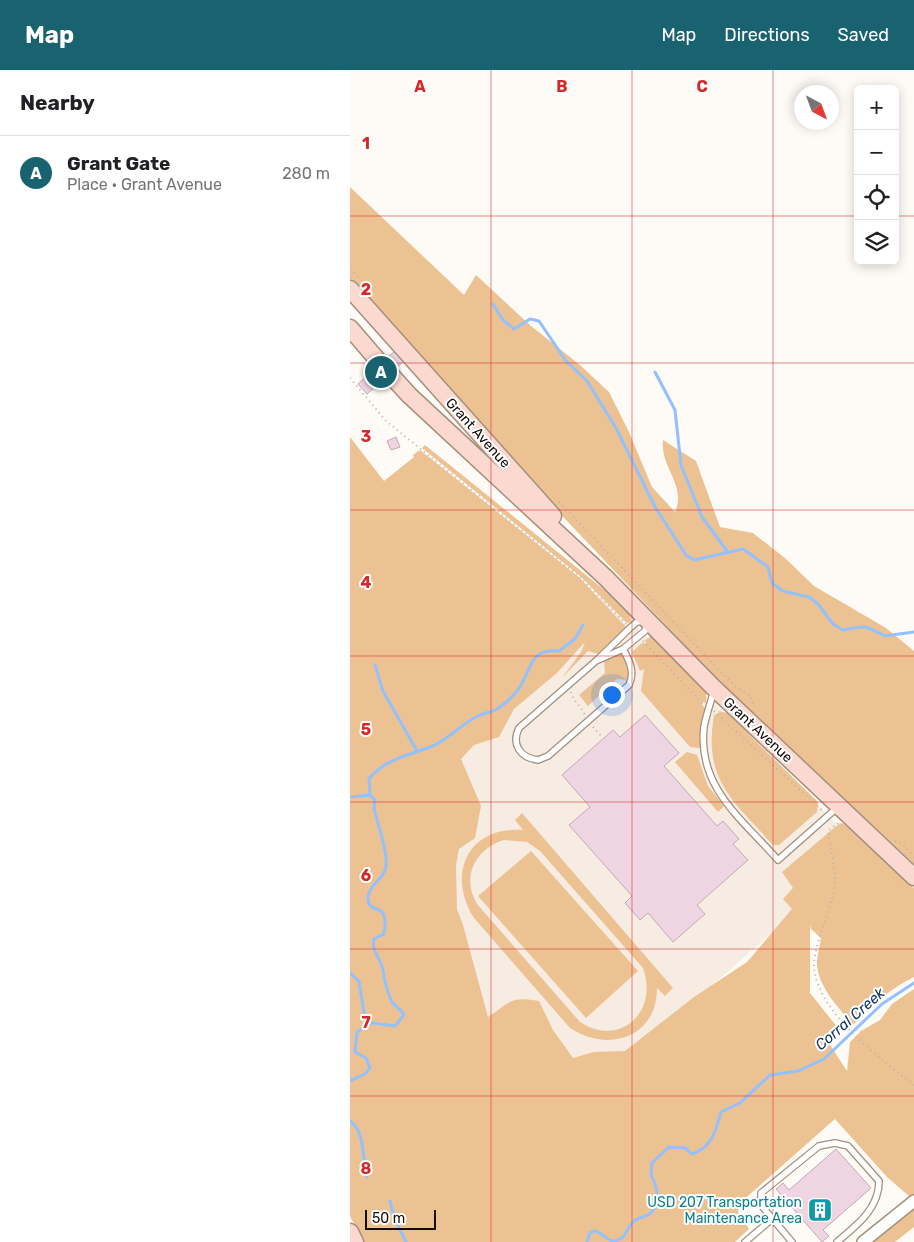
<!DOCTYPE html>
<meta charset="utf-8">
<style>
:root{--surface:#fff;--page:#f2f2f2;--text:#202124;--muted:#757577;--line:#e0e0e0;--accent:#196370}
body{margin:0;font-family:Rubik,sans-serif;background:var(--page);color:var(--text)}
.controls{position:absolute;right:15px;top:15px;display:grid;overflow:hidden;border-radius:8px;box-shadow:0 2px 12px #0003}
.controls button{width:45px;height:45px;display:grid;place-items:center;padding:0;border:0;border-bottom:1px solid var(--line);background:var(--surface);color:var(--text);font:25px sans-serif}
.compass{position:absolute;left:444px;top:15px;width:45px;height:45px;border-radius:50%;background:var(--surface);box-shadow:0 2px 12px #0003;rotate:139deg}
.scale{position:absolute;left:15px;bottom:12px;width:71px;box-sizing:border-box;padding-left:5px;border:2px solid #130d06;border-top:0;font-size:14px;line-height:18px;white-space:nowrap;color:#130d06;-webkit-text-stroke:4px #fff;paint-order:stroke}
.you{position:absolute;left:261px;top:624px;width:18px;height:18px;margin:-12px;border:4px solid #fff;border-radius:50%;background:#1a73e8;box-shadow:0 0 0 8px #1a73e833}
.badge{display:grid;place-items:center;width:32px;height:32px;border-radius:50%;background:var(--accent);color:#fff;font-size:16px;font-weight:700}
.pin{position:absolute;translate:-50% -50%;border:2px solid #fff;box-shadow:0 1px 5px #0006}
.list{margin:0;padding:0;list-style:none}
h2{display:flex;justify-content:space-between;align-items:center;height:65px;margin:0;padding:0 20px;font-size:21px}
h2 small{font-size:16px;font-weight:400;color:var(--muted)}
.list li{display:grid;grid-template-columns:32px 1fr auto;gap:15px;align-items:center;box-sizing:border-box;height:75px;padding:0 20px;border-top:1px solid var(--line)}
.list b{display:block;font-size:19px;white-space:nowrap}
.list p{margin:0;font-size:16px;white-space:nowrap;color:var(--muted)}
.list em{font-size:16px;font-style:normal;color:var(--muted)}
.icon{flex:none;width:28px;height:28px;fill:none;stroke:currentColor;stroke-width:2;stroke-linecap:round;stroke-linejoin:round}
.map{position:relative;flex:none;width:564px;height:1172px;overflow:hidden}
header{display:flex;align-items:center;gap:30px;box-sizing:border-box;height:70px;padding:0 25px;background:var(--accent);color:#fff}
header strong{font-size:24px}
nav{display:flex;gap:28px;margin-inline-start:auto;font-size:18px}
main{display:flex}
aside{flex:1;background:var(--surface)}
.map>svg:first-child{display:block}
</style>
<header>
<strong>Map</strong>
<nav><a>Map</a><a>Directions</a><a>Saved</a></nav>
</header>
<main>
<aside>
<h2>Nearby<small></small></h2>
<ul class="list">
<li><span class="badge">A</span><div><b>Grant Gate</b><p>Place · Grant Avenue</p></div><em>280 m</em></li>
</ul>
</aside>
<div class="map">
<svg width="564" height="1172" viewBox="0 0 564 1172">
<rect width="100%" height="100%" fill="#fefaf5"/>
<path fill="#f6ece2" d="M254 524 514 781 270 997 221 1011 119 952 81 705Z"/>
<g fill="#edc292" fill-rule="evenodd">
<path d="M0 117 114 225 126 205 181 256 230 295 259 322 279 362 302 417 325 442C337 415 310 398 313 370L346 391 370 457 403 463 436 489 464 516 536 558 564 581V794L402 643 329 569 142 372 26 241 0 209Z"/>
<path d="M0 367 34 411 64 387 63 385 70 380 230 508 276 557 248 584 238 581 212 608 231 582 235 572 207 603 164 639 149 667 124 675 111 689 131 736 125 768 109 779 106 795 107 839 113 855 138 947C160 932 160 926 189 931L203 960 223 988 244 982 275 981 344 927 397 892 442 839 433 829 443 818 432 802 490 753 494 754 564 818V907C540 919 521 935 503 955 489 938 466 915 467 891 468 883 470 875 471 868L461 859 460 855V923L488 958 478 972 497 1001 500 972 511 961 530 950 542 934 564 919V1124L560 1127 537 1107 485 1049 390 1133 388 1142 399 1159 385 1172H13L0 1146Z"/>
<path d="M75 375 267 530 280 544 281 552 277 553 231 507 72 378Z"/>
<path d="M300 567H303L356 623V633L353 632 352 635 355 638 350 657V678L340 677 291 621 294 599 290 601 282 582 292 573H296L295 570Z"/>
<path d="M273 582 281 603 278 610 267 609 238 636 229 625 255 603 254 591Z"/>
<path d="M368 641 377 643 468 732 467 742 429 775H423C383 730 353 711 364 645L369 643Z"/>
<path d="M337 682 347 685 358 716 374 736 368 742 325 692Z"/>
<path d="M172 743 323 918 315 926 307 918C307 968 258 983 220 958L124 848C96 804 118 756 173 760L165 750ZM154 770 177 772 190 781 293 898C309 942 270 978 230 952L127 834C111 807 125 779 154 770Z"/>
<path d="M181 781 288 901 236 948 128 826Z"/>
<path d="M564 1139V1157L545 1172H521Z"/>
</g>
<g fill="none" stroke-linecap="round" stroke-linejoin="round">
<g stroke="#92c1fe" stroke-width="3">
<path d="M143 234 153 250 164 259 180 249 189 251 216 291 237 311 266 358 305 437 336 485 344 490 393 479 418 497 422 513 433 521 459 527 468 534 483 554 493 560C518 556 512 554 535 566L564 562"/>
<path d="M305 302 325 340 331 395 352 447 377 481"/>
<path d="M25 595 33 621 67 681"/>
<path d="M20 725 19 709C35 688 62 685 85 675 99 668 112 654 126 647 132 643 141 643 147 639 155 634 167 623 171 615 183 594 181 579 209 581L225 569 233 555"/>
<path d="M0 727 20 725 25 730 24 738C27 753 40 787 35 800 32 810 17 817 18 830 20 846 40 829 34 864L24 869C21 882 31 888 33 900 34 910 37 920 41 930 43 936 51 938 54 945L45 956 22 953 7 962 5 982 16 988 20 998 15 1004 0 1011"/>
<path d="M0 903 9 911 16 956"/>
<path d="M0 1051C16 1062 12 1091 17 1107"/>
<path d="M40 1131 45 1150 56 1172"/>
<path d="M237 1172 240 1163 245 1161C252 1162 257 1172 265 1171 276 1169 277 1157 284 1151 288 1148 294 1147 298 1145 311 1136 308 1116 301 1106L302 1093 319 1077 335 1078 342 1084C362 1078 366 1060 371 1042L390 1033 420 1005 448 1001 474 989 532 934 564 913"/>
</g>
</g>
<g fill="#efd4e2" stroke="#c3a9b7">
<path d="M46 280 55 290 17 324 8 314Z"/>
<path d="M46 367 50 377 41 380 37 371Z"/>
<path d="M295 645 329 683 314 696 367 756 373 751 389 769 383 774 398 790 347 835 355 844 323 872 298 843 290 850 275 833 282 826 219 755 240 737 212 705 263 660 270 667Z"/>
<path d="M486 1079 521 1118 473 1160 479 1166 472 1172 426 1119 433 1113 439 1120Z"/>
</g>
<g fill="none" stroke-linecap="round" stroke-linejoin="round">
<defs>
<g id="lane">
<path d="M299 550 295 561 273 579C280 592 285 602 279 615L198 686 188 690C170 688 161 674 169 658L247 590 280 558 287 552Z"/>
<path d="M248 590 273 579"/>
<path d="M364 620C361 632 356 645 354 657 347 717 392 749 428 790L489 736"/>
<path d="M395 1172 422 1149"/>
<path d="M442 1172 411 1135V1123L469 1076 485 1073 498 1076 529 1111C529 1139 507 1155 487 1172"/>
</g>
<path id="street" d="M513 1172 564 1131"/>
<g id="secondary">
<path d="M0 219 203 446"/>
<path d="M0 258 30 293"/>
<path d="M39 303 59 325 256 508 364 618 564 807"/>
<path d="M0 1162 5 1172"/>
</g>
</defs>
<use href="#lane" stroke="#a3907c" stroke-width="8"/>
<use href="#street" stroke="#a3907c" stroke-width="14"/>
<use href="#secondary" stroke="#a3907c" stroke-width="19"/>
<g stroke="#b7b2ad" stroke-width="2" stroke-dasharray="1 4" stroke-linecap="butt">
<path d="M0 199 9 209"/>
<path d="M0 308 36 351 231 508 276 554"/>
<path d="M209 432 373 604 387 618 400 625 404 637"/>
<path d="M293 571 352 633"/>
<path d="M221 622C223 631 231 636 235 645"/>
<path d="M364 641 473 741"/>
<path d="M243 657 253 668"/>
<path d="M488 753 478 761C480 780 488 802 484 821 480 841 462 881 464 899 471 946 529 987 564 1015"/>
<path d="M545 771 552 773 564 787"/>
</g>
<use href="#lane" stroke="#fff" stroke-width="5.5"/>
<use href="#street" stroke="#fff" stroke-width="11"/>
<use href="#secondary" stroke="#fbd8d0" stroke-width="16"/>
</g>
<path fill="none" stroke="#d62828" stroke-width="1" stroke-opacity="0.55" d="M141 0V1172M282 0V1172M423 0V1172M0 146H508M545 146H564M0 293H564M0 440H564M0 586H564M0 732H564M0 879H564M0 1026H564"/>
<defs>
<symbol id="building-square" viewBox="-11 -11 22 22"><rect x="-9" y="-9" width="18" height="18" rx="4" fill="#0f9aa8" stroke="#fff"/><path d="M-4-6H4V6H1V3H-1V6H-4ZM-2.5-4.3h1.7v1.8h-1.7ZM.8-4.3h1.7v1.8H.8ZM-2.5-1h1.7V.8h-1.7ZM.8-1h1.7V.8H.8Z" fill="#fff"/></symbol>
</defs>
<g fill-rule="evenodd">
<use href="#building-square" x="456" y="1126" width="28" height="28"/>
</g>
<g text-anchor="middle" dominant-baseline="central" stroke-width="4" stroke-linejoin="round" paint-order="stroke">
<g font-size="14" fill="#130d06" stroke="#fff">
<text transform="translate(128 363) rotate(48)">Grant Avenue</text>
<text transform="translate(408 660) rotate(43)">Grant Avenue</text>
</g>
<g font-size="14" fill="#0d838f" stroke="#fff" text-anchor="end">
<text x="452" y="1132">USD 207 Transportation<tspan x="452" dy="16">Maintenance Area</tspan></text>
</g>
<g font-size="15" font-style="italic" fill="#103867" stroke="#fff">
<text transform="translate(500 949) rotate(-41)">Corral Creek</text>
</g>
</g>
<g font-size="16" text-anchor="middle" font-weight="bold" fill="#d62828" stroke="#fff" stroke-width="4" stroke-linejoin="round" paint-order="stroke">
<text x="70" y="22">A</text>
<text x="212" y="22">B</text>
<text x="352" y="22">C</text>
<text x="16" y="79">1</text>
<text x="16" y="225">2</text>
<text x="16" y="372">3</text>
<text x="16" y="518">4</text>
<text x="16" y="665">5</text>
<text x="16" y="811">6</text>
<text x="16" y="958">7</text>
<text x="16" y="1104">8</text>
</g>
</svg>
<div class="controls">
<button>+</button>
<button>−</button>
<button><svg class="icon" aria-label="locate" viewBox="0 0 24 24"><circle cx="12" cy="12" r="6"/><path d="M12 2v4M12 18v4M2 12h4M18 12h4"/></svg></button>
<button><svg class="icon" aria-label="layers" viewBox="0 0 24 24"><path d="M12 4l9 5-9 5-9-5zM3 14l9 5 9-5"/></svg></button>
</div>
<svg class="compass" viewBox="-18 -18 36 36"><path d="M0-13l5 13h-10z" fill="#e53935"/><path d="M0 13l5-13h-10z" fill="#757577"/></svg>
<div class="scale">50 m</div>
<div class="you"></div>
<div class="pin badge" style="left:31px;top:302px">A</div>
</div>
</main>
